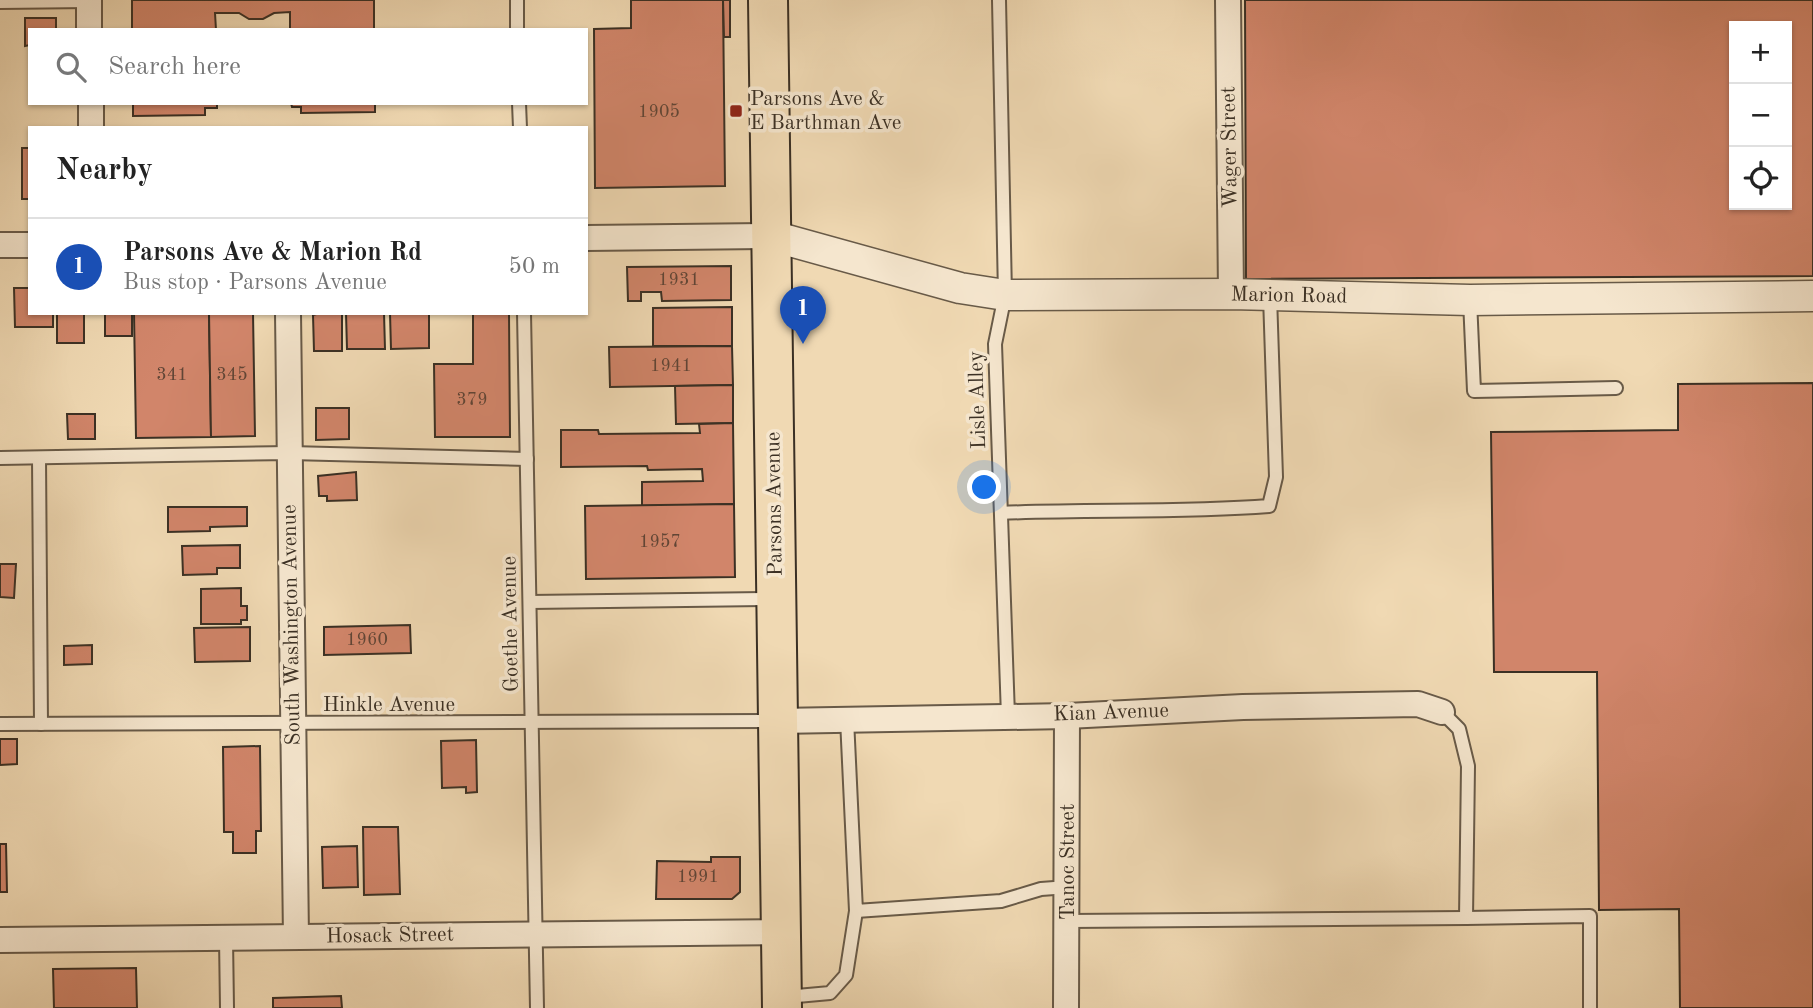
<!DOCTYPE html>
<meta charset="utf-8">
<style>
:root{--surface:#fff;--page:#f6f6f6;--text:#222;--muted:#767676;--line:#e0e0e0;--accent:#8f2418}
body{margin:0;font-family:"Old Standard TT",serif;background:var(--page);color:var(--text)}
.controls{position:absolute;right:21px;top:21px;display:grid;overflow:hidden;border-radius:0px;box-shadow:0 2px 5px #0004}
.controls button{width:63px;height:63px;display:grid;place-items:center;padding:0;border:0;border-bottom:2px solid var(--line);background:var(--surface);color:var(--text);font:35px sans-serif}
.you{position:absolute;left:985px;top:488px;width:24px;height:24px;margin:-18px;border:5px solid #fff;border-radius:50%;background:#1a73e8;box-shadow:0 0 0 10px #1a73e833}
.badge{display:grid;place-items:center;width:46px;height:46px;border-radius:50%;background:var(--accent);color:#fff;font-size:23px;font-weight:700}
.pin{position:absolute;translate:-50% -58px;filter:drop-shadow(0 2px 4px #0008)}
.pin::after{content:'';position:absolute;top:37px;width:24px;height:21px;background:inherit;clip-path:polygon(0 0,100% 0,50% 100%)}
.list{margin:0;padding:0;list-style:none}
h2{display:flex;justify-content:space-between;align-items:center;height:91px;margin:0;padding:0 28px;font-size:30px}
h2 small{font-size:23px;font-weight:400;color:var(--muted)}
.list li{display:grid;grid-template-columns:46px 1fr auto;gap:21px;align-items:center;box-sizing:border-box;height:98px;padding:0 28px;border-top:2px solid var(--line)}
.list b{display:block;font-size:26px;white-space:nowrap}
.list p{margin:0;font-size:23px;white-space:nowrap;color:var(--muted)}
.list em{font-size:23px;font-style:normal;color:var(--muted)}
.icon{flex:none;width:38px;height:38px;fill:none;stroke:currentColor;stroke-width:2;stroke-linecap:round;stroke-linejoin:round}
.map{position:relative;flex:none;width:1813px;height:1008px;overflow:hidden}
.search{position:absolute;background:var(--surface);box-shadow:0 2px 5px #0004;left:28px;top:28px;width:560px;height:77px;display:flex;align-items:center;gap:18px;box-sizing:border-box;padding:0 24px;border-radius:0px;color:var(--muted);font-size:26px}
.panel{position:absolute;background:var(--surface);box-shadow:0 2px 5px #0004;left:28px;top:126px;width:560px;height:189px;border-radius:0px}
.map>svg:first-child{display:block}
</style>
<div class="map">
<svg width="1813" height="1008" viewBox="0 0 1813 1008">
<rect width="100%" height="100%" fill="#f0d9b3"/>
<filter id="stains"><feTurbulence type="fractalNoise" baseFrequency=".00286" numOctaves="4"/><feColorMatrix values="0 0 0 0 .2 0 0 0 0 .09 0 0 0 0 .02 0 0 0 .5 -.17"/></filter>
<radialGradient id="worn" r=".72"><stop offset=".6" stop-color="#630" stop-opacity="0"/><stop offset="1" stop-color="#630" stop-opacity=".3"/></radialGradient>
<g fill="#d1856a" stroke="#3b3024" stroke-width="2" fill-rule="evenodd">
<path d="M132 0H374V30H290V12L274 13 263 19H249L239 13H215L216 30H132Z"/>
<path d="M631 0H723L725 186 595 188 594 29 631 28Z"/>
<path d="M723 0H730V37H724Z"/>
<path d="M1245 0H1813V276L1246 279ZM1734 26H1787V205H1734Z"/>
<path d="M25 18H56V30H30V45L25 46Z"/>
<path d="M133 103H217V108H205V115L133 116Z"/>
<path d="M291 103H375V112L301 113V107H292Z"/>
<rect x="22" y="148" width="8" height="51"/>
<path d="M731 266V300L662 301 661 292H641V301H628L627 267Z"/>
<path d="M14 288H30V313H53V327H15Z"/>
<path d="M732 307V346H653V308Z"/>
<rect x="57" y="313" width="27" height="30"/>
<rect x="105" y="313" width="27" height="23"/>
<path d="M134 313H209L211 437 136 438Z"/>
<path d="M209 313H253L255 436 211 437Z"/>
<path d="M320 313H342V351H314L313 315Z"/>
<path d="M346 313H384L385 349H347Z"/>
<path d="M390 313H429V348L391 349Z"/>
<path d="M473 313H509L510 437H435L434 364H473Z"/>
<path d="M732 346 733 385 610 387 609 347Z"/>
<path d="M1813 383V1008H1680L1679 909 1599 910 1597 672H1494L1491 432 1678 430V384Z"/>
<path d="M733 385V423L676 424 675 386Z"/>
<path d="M316 408H349V439L316 440Z"/>
<path d="M67 414H95V439H68Z"/>
<path d="M733 423 734 504 642 506V482L703 481 702 469 648 470 647 466 561 467V430H598L599 434 700 433 699 424Z"/>
<path d="M356 472 357 500 327 501V496H319L318 476Z"/>
<path d="M734 504 735 577 586 579 585 506Z"/>
<path d="M168 507H247V526L210 527V531L168 532Z"/>
<path d="M240 545V568H217V574L183 575 182 546Z"/>
<path d="M0 564H16L14 598 0 597Z"/>
<path d="M241 588V606H247V620H241V624H201V589Z"/>
<path d="M410 625 411 653 324 655V627Z"/>
<path d="M250 627V661L195 662 194 628Z"/>
<path d="M92 645V664L64 665V646Z"/>
<path d="M0 739H17V764L0 765Z"/>
<path d="M476 740 477 792 466 793V787L442 788 441 741Z"/>
<path d="M260 746 261 831H256V853H233V832H224L223 747Z"/>
<path d="M363 827H398L400 894 364 895Z"/>
<path d="M0 844H6L7 892H0Z"/>
<path d="M357 846 358 887 323 888 322 847Z"/>
<path d="M711 857H740V892L732 899H656L657 861 711 862Z"/>
<path d="M136 968 137 1008H54L53 969Z"/>
<path d="M341 996 342 1008H273V998Z"/>
</g>
<g fill="none" stroke-linecap="round" stroke-linejoin="round">
<defs>
<g id="service">
<path d="M517 0V30"/>
<path d="M999 0 1005 295 995 344 1008 716"/>
<path d="M0 2 89 1"/>
<path d="M519 103 520 128"/>
<path d="M1470 300 1474 391 1616 388"/>
<path d="M524 313 537 1008"/>
<path d="M0 458 290 453 527 459"/>
<path d="M39 458 41 724"/>
<path d="M1001 513C1090 509 1180 513 1269 506L1276 477 1270 296"/>
<path d="M530 602 771 599"/>
<path d="M1442 712 1459 729 1468 766 1466 918 1590 916V1008"/>
<path d="M847 719 856 911 1001 901 1041 889 1068 887"/>
<path d="M0 724 774 721"/>
<path d="M1068 921 1466 918"/>
<path d="M226 938 227 1008"/>
<path d="M786 997 830 993 846 975 856 911"/>
</g>
<g id="minor">
<path d="M89 0V30"/>
<path d="M1228 0 1231 294"/>
<path d="M91 103V128"/>
<path d="M586 238 772 236"/>
<path d="M0 245H30"/>
<path d="M288 313 296 937"/>
<path d="M778 721 1067 716 1243 707 1418 704 1442 712"/>
<path d="M0 940 781 932"/>
<path d="M1066 1008 1067 716"/>
</g>
<path id="tertiary" d="M772 236 960 288 1005 295 1231 294 1470 300 1813 296"/>
<path id="primary" d="M768 0 782 1008"/>
</defs>
<use href="#service" stroke="#685a48" stroke-width="16"/>
<use href="#minor" stroke="#685a48" stroke-width="28"/>
<use href="#tertiary" stroke="#685a48" stroke-width="33"/>
<use href="#primary" stroke="#3b3024" stroke-width="42"/>
<use href="#service" stroke="#f5e6ce" stroke-width="12"/>
<use href="#minor" stroke="#f5e6ce" stroke-width="24"/>
<use href="#tertiary" stroke="#f5e6ce" stroke-width="30"/>
<use href="#primary" stroke="#f0d9b3" stroke-width="38"/>
</g>
<rect fill="#8f2418" stroke="#f5e6ce" stroke-width="2.5" x="729" y="104" width="14" height="14" rx="3.5"/>
<g text-anchor="middle" dominant-baseline="central" stroke-width="7" stroke-linejoin="round" paint-order="stroke">
<g font-size="18" fill="#604536">
<text x="659" y="112">1905</text>
<text x="679" y="280">1931</text>
<text x="671" y="366">1941</text>
<text x="172" y="375">341</text>
<text x="232" y="375">345</text>
<text x="472" y="400">379</text>
<text x="660" y="542">1957</text>
<text x="367" y="640">1960</text>
<text x="698" y="877">1991</text>
</g>
<g font-size="21" fill="#3b3024" stroke="#f5e6ce" text-anchor="start">
<text x="750" y="99">Parsons Ave &amp;<tspan x="750" dy="24">E Barthman Ave</tspan></text>
</g>
<g font-size="21" fill="#3b3024" stroke="#f5e6ce">
<text transform="translate(1230 147) rotate(-91)">Wager Street</text>
<text transform="translate(1289 296) rotate(1)">Marion Road</text>
<text transform="translate(978 400) rotate(-92)">Lisle Alley</text>
<text transform="translate(775 504) rotate(-91)">Parsons Avenue</text>
<text transform="translate(511 624) rotate(-91)">Goethe Avenue</text>
<text transform="translate(292 625) rotate(-91)">South Washington Avenue</text>
<text x="389" y="705">Hinkle Avenue</text>
<text transform="translate(1111 713) rotate(-2)">Kian Avenue</text>
<text transform="translate(1068 862) rotate(-90)">Tanoc Street</text>
<text transform="translate(390 936) rotate(-1)">Hosack Street</text>
</g>
</g>
<rect width="100%" height="100%" filter="url(#stains)"/>
<rect width="100%" height="100%" fill="url(#worn)"/>
</svg>
<div class="controls">
<button>+</button>
<button>−</button>
<button><svg class="icon" aria-label="locate" viewBox="0 0 24 24"><circle cx="12" cy="12" r="6"/><path d="M12 2v4M12 18v4M2 12h4M18 12h4"/></svg></button>
</div>
<div class="you"></div>
<div class="pin badge" style="left:803px;top:344px;background:#1a4fb4">1</div>
<div class="search"><svg class="icon" aria-label="search" viewBox="0 0 24 24"><circle cx="10" cy="10" r="6"/><path d="M15 15l6 6"/></svg>Search here</div>
<section class="panel">
<h2>Nearby<small></small></h2>
<ul class="list">
<li><span class="badge" style="background:#1a4fb4">1</span><div><b>Parsons Ave &amp; Marion Rd</b><p>Bus stop · Parsons Avenue</p></div><em>50 m</em></li>
</ul>
</section>
</div>
